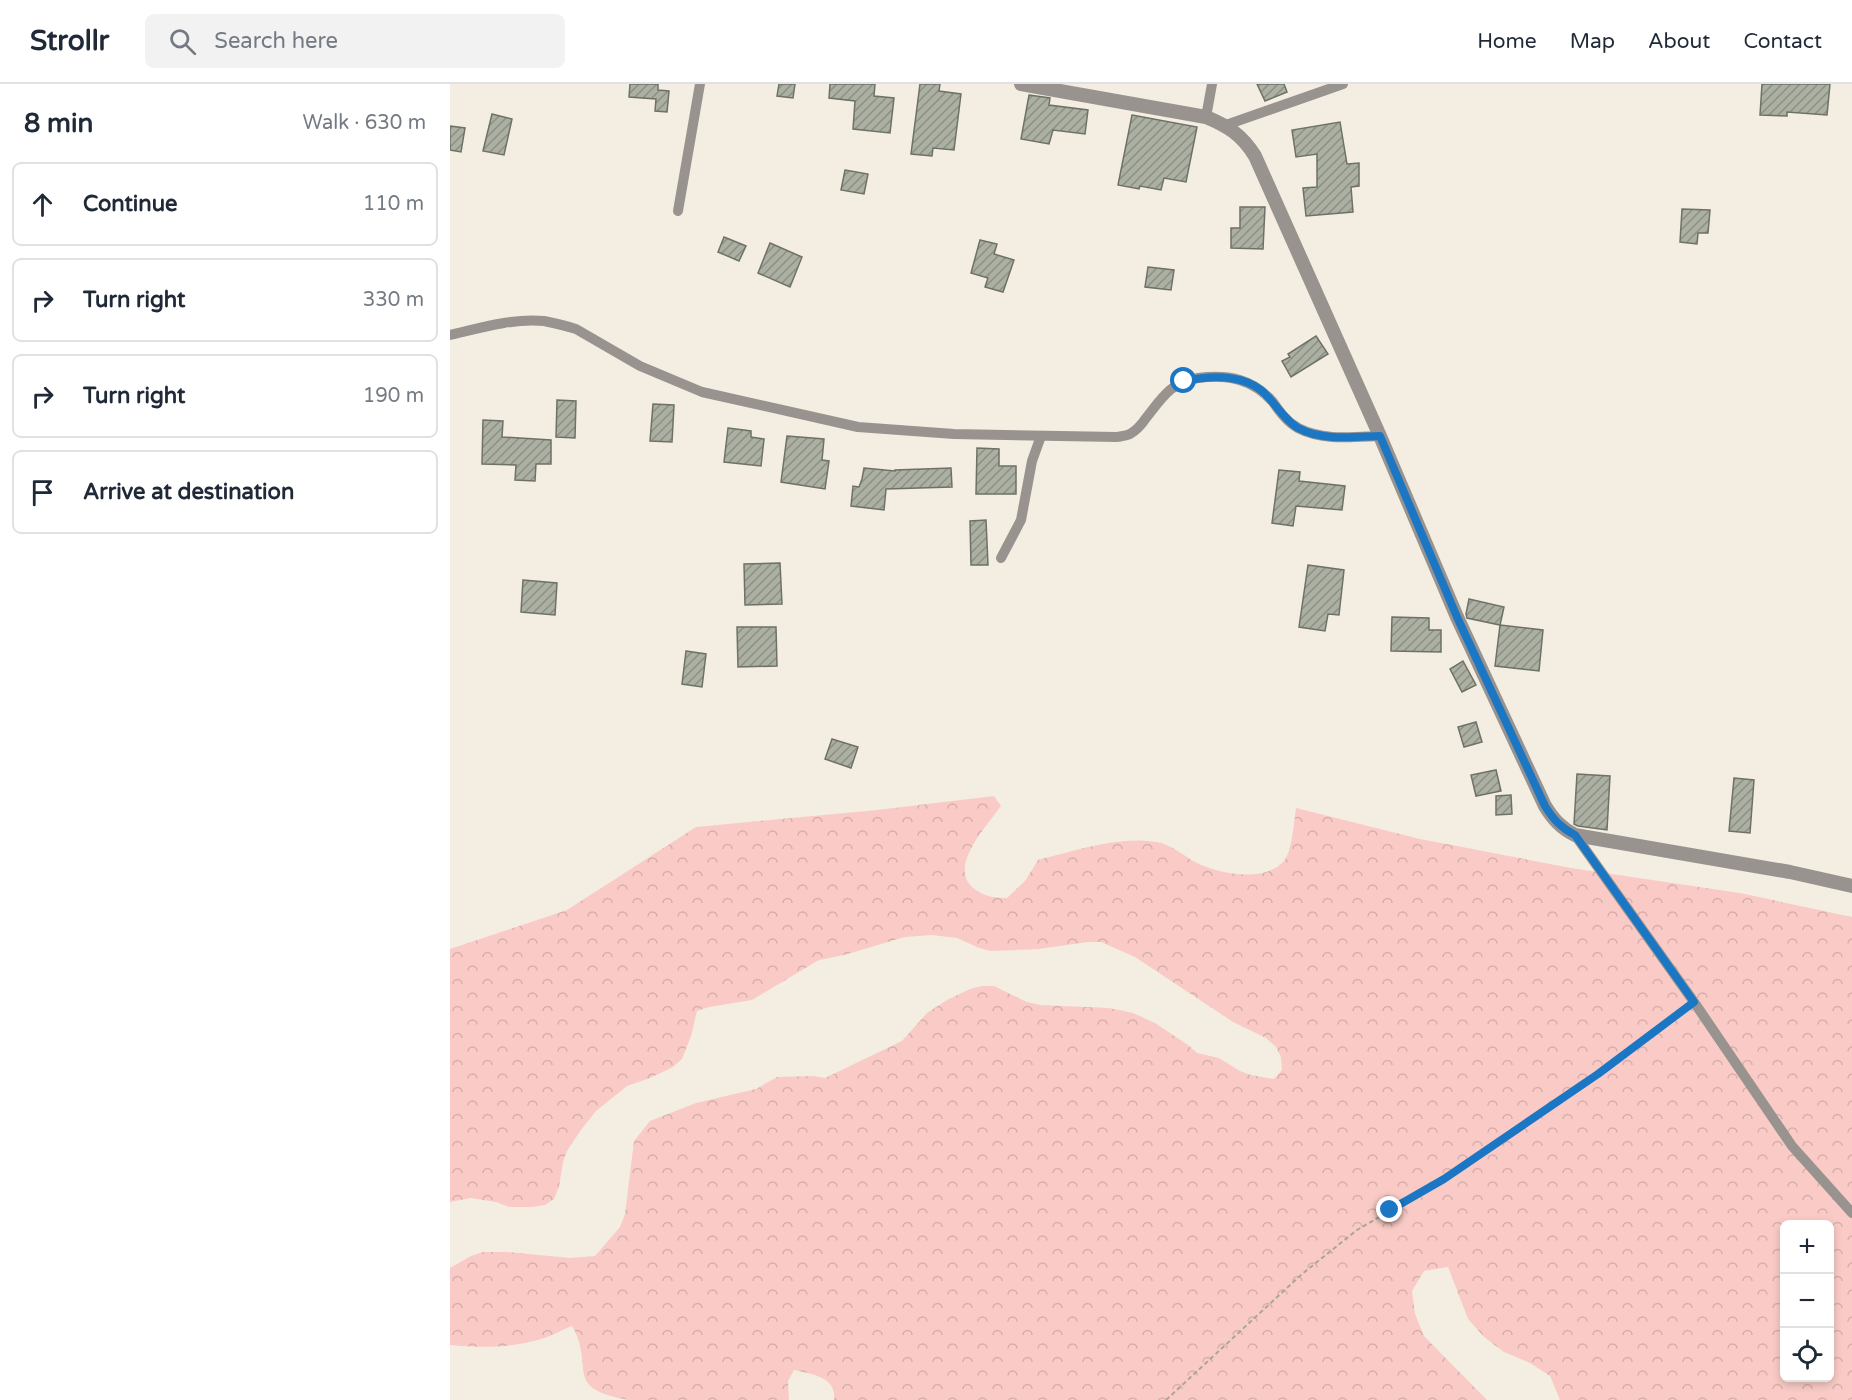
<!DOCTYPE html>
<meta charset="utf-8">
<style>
:root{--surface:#fff;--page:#f2f2f3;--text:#1f2937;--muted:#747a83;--line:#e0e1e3}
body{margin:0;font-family:"Varela Round",sans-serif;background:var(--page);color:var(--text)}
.controls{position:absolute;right:18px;bottom:18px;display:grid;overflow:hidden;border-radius:9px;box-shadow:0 3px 9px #0003}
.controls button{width:54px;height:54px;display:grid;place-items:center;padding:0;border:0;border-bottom:2px solid var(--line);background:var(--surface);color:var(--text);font:30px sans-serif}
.stop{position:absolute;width:18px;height:18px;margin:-14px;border:4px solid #1b76c3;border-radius:50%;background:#fff}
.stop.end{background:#1b76c3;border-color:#fff;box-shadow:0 2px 6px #0008}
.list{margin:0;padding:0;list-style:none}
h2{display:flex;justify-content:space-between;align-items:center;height:78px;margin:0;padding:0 24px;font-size:26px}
h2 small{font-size:20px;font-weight:400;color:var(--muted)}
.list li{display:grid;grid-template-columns:39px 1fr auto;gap:18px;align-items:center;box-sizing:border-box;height:84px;margin:0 12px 12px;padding:0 12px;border:2px solid var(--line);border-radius:9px}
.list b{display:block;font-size:22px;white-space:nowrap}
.list em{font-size:20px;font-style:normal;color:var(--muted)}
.icon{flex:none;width:33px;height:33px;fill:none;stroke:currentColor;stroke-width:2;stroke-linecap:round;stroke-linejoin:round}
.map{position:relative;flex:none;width:1402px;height:1316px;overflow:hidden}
header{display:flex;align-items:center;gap:36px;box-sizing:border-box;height:84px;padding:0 30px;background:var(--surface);border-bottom:2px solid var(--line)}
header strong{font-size:28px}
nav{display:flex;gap:33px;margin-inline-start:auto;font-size:21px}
.search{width:420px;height:54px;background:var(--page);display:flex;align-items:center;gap:15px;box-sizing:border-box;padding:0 21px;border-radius:9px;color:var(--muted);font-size:22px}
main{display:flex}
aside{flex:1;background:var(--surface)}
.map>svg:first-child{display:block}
</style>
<header>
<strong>Strollr</strong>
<div class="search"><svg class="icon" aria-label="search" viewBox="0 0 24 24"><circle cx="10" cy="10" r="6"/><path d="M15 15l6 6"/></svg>Search here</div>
<nav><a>Home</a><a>Map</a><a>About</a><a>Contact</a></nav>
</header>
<main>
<aside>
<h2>8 min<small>Walk · 630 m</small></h2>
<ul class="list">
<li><svg class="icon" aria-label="ahead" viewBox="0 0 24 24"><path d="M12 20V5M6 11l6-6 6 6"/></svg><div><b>Continue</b></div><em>110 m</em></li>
<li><svg class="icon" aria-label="right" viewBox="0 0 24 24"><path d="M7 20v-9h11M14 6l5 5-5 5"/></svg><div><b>Turn right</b></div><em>330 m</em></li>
<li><svg class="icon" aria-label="right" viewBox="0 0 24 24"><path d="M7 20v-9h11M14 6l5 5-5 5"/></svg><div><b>Turn right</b></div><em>190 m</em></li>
<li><svg class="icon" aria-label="arrive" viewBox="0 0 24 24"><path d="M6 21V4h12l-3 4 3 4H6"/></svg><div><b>Arrive at destination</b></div></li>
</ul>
</aside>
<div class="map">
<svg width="1402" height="1316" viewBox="0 0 1402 1316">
<defs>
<pattern id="forest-crowns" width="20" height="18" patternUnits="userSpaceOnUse" patternTransform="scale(1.5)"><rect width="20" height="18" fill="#facbc6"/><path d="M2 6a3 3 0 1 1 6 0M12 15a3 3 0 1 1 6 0" fill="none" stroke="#d6aeaa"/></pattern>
<pattern id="building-hatch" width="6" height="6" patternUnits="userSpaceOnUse" patternTransform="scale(1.5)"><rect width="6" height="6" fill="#acb0a3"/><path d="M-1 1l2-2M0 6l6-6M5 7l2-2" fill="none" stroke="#8c8f84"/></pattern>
</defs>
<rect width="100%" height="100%" fill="#f3eee1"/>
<path fill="url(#forest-crowns)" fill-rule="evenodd" d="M544 712 551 722C537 742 499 781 522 803 533 812 543 814 557 814L575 797 588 776C625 767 667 752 706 758 722 760 733 772 747 779 769 790 815 799 834 777 842 768 844 737 846 724L970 755 1121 784 1290 809 1402 833V1316H1110L1100 1292 1080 1279 1054 1268 1034 1253 1018 1235 998 1183 974 1187 962 1207 965 1230 974 1252 1037 1316H384C387 1293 362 1290 344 1286L338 1297 339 1316H179C111 1304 146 1284 122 1242 112 1246 102 1252 91 1255 63 1264 29 1264 0 1261V1184L21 1172 33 1168H57L120 1174 145 1172 170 1143 175 1130 184 1057 200 1037 246 1019 306 1005 327 993 364 992 375 994 452 957 477 929 497 916 520 905 532 902H544L577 918 590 921 659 924 683 929 705 939 738 961 747 969 769 974 790 987 801 991 824 995 832 986 831 973 826 963 816 954 783 938 685 873 651 858H638L589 865 541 867 529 864 507 854 482 851 455 853 394 871 369 876 302 916 259 923 247 927 241 952 232 975 223 983 200 994 177 1002 146 1027 131 1046 117 1067 113 1078 109 1103 104 1115 95 1121 82 1123H59L46 1118 21 1114 0 1118V865L117 826 246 743 427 726ZM1334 1140H1380V1294H1334Z"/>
<g fill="url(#building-hatch)" stroke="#6e7266" stroke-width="1.5">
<path d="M180 0H208V6L219 7 217 28 205 27 206 15 179 13Z"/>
<path d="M329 0H345L343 14 327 12Z"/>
<path d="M380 0H425L424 12 444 14 440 49 403 45 405 17 379 14Z"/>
<path d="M470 0H490L489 7 511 10 504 66 483 64 482 72 461 70Z"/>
<path d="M807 0H834L837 8 815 17Z"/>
<path d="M1312 0H1380L1377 31 1337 28V32L1310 31Z"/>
<path d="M579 11 600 14 599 21 638 26 635 50 603 46 599 60 571 55Z"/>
<path d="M42 30 62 35 54 71 33 67Z"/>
<path d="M682 31 747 43 736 98 714 94 711 106 690 102 689 105 668 101Z"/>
<path d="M890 38 897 80 909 79V102L901 103 903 128 856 132 853 104 867 103V70L846 73 842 46Z"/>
<path d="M0 42 15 44 11 68 0 66Z"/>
<path d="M395 86 418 90 414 110 391 106Z"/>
<path d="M790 123H815L813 165 781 164V144H790Z"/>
<path d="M1232 125 1260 126 1258 149H1248L1247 160 1230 158Z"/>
<path d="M274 153 296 162 289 177 268 168Z"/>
<path d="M530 156 547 160 544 170 564 176 553 208 535 203 538 194 521 189Z"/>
<path d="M320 159 352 173 340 203 308 189Z"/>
<path d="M698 183 724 186 721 206 695 203Z"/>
<path d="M866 252 878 270 841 293 832 277 840 273 838 270Z"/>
<path d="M107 316 126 317 125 354 106 353Z"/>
<path d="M203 320 224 321 222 358 200 357Z"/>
<path d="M33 336 53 337 52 353 101 356V380H86L85 397 65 396 66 381 32 380Z"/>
<path d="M278 344 301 347V353L314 355 311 382 274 378Z"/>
<path d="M337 352 374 355 372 376 379 377 375 405 331 398Z"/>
<path d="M527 364 549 365V382H566V410H526Z"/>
<path d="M414 384 445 387V386L501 384 502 403 436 405 434 426 401 422 403 402 409 403 412 395Z"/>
<path d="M829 386 850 388 849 397 895 402 892 426 846 422 843 442 822 439Z"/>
<path d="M536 436 538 481H521L520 437Z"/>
<path d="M330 479 332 520 295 521 294 480Z"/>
<path d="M858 481 894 486 889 531 878 530 875 547 849 543Z"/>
<path d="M73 496 107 499 105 531 71 528Z"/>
<path d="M1019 515 1054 523 1050 541 1017 534 1016 530Z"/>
<path d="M942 533 979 534V546H991V568L941 567Z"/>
<path d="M1050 541 1093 546 1089 587 1045 582Z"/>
<path d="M287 543H326L327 582 288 583Z"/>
<path d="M236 567 256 570 252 603 232 600Z"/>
<path d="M1013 577 1026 601 1012 608 1000 585Z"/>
<path d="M1026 638 1032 658 1014 663 1008 643Z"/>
<path d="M382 655 408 663 401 684 375 675Z"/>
<path d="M1046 686 1051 707 1026 712 1021 691Z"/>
<path d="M1127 690 1160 692 1157 746 1128 742 1124 740Z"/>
<path d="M1284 694 1304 696 1300 749 1279 747Z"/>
<path d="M1061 711 1062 730 1046 731V712Z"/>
</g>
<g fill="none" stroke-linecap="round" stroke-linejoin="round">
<path stroke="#a9a59b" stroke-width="2" stroke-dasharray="4.5 3" stroke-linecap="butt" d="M716 1316 852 1190 907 1146 994 1095 1148 990 1235 925"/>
<g stroke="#98938f" stroke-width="10">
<path d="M756 33 762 0"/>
<path d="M776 41 893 0"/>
<path d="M228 127 250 0"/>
<path d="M0 251C30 244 63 234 94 237 105 239 116 242 126 245L190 282 252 308 408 343 504 350 667 353C671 352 676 352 680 350 687 346 692 340 696 334 712 314 721 298 748 294 778 290 803 295 823 318 830 328 837 338 848 344 873 357 903 353 930 352"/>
<path d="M551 474 571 436 582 377 591 352"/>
<path d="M1125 751 1244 918 1342 1062 1402 1129"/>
</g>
<path stroke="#98938f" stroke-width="14" d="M571 0 756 33C778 42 792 51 805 72L930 352 1007 533 1095 722C1103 735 1111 744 1125 751L1340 788 1402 802"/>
</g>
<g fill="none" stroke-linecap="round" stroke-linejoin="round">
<path stroke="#1b76c3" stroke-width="8" d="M734 297C763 291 798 289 819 314 828 324 836 337 848 344 872 357 903 353 930 352L1007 533 1095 722C1103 735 1111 744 1125 751L1244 918 1148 990 994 1095 940 1126"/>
</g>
</svg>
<div class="controls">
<button>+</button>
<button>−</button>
<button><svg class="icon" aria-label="locate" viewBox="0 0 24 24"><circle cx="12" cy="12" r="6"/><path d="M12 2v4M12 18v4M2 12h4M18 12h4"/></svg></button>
</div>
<div class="stop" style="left:734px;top:297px"></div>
<div class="stop end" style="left:940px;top:1126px"></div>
</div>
</main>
